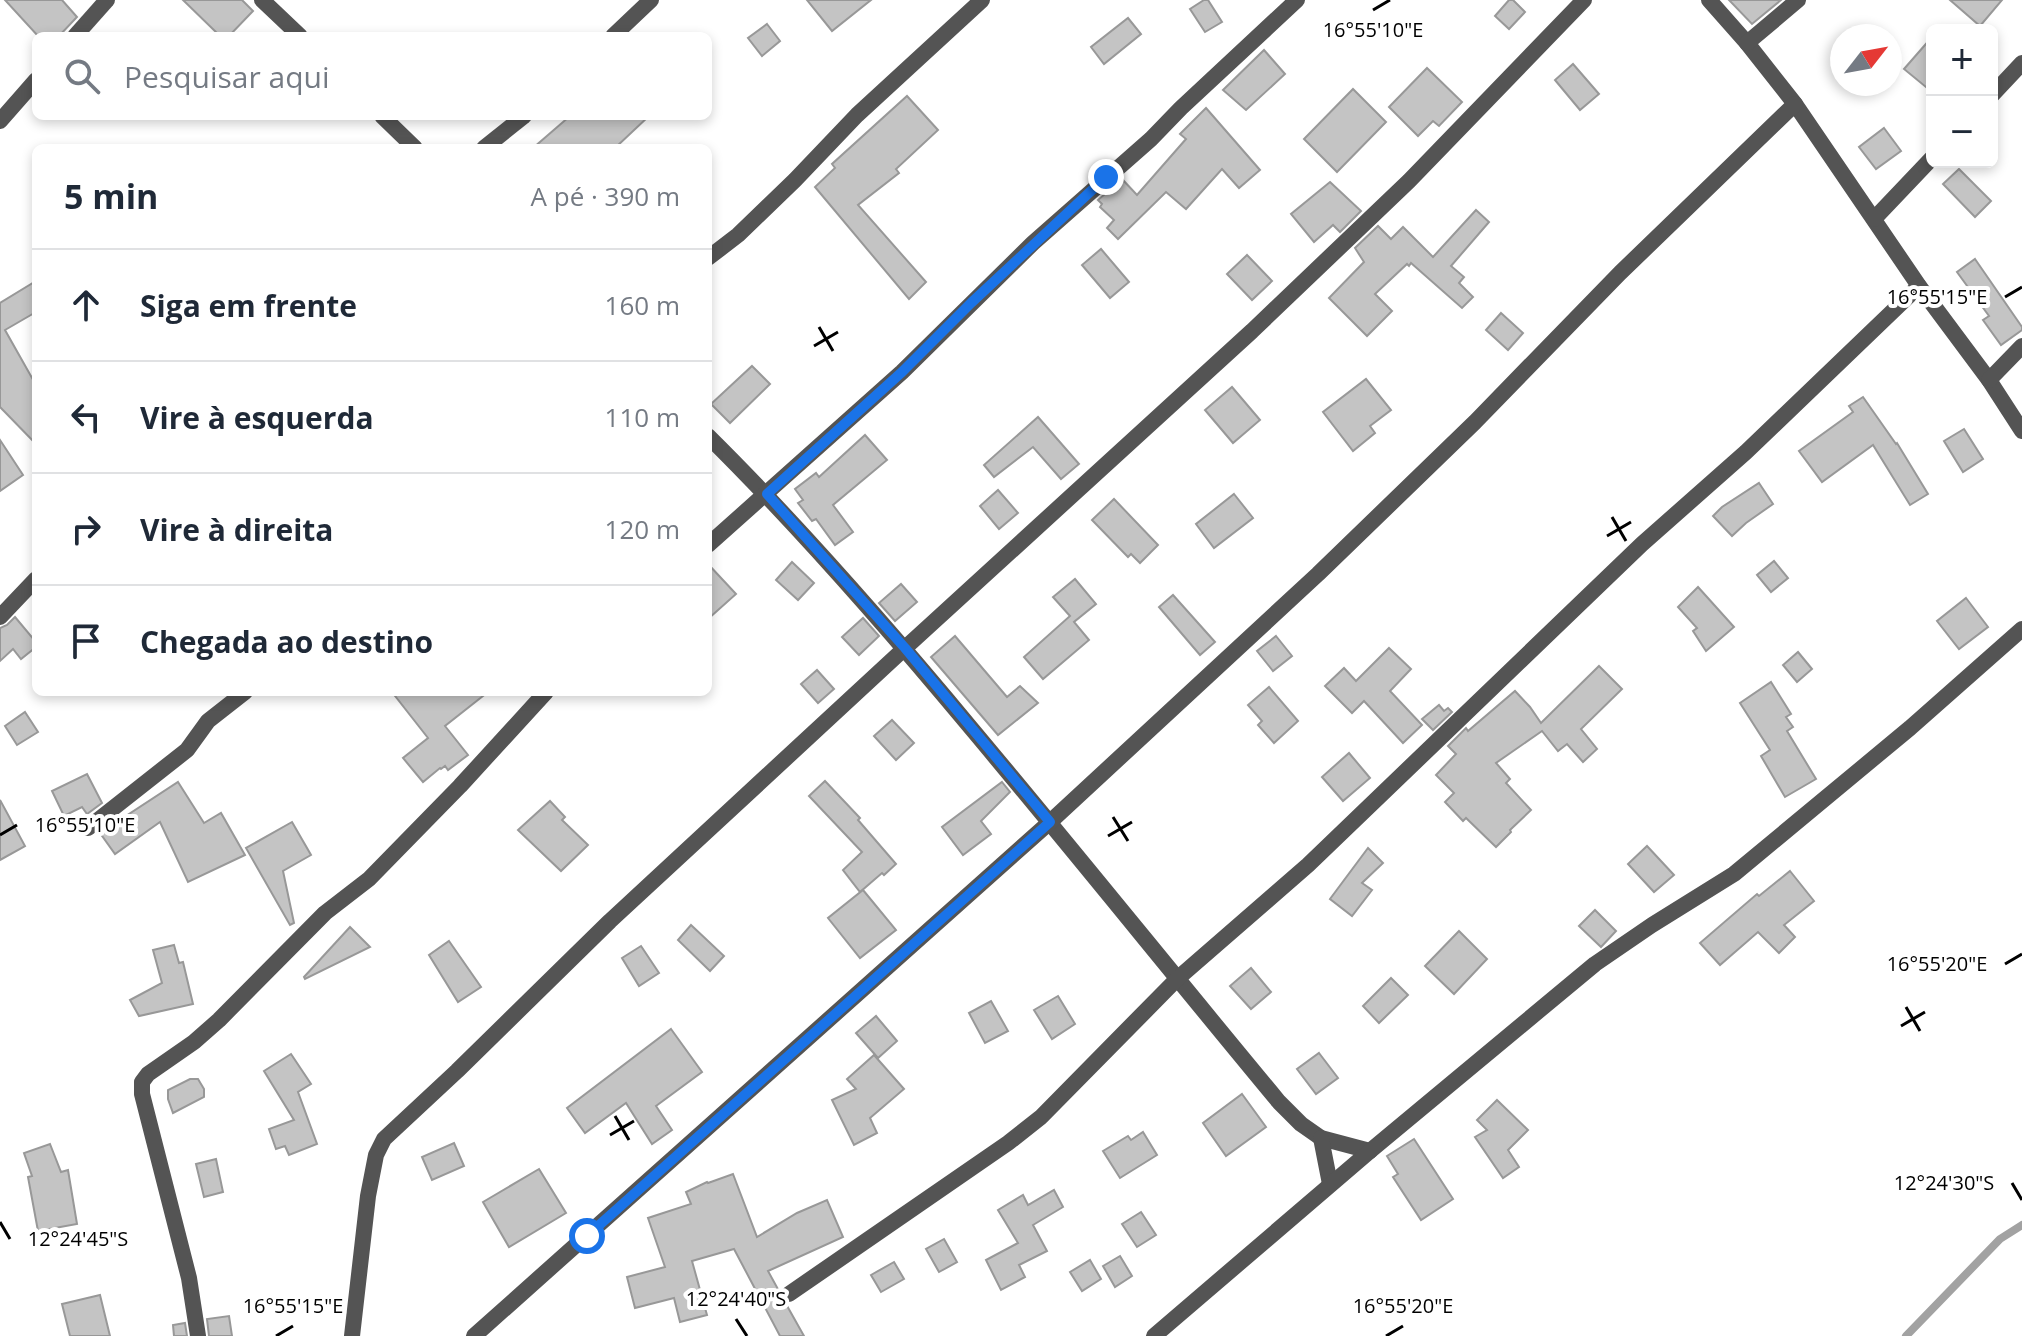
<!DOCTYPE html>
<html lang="pt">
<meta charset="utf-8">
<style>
:root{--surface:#fff;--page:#f2f2f3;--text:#1f2937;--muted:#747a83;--line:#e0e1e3}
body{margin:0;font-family:"Open Sans",sans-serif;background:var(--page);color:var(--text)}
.controls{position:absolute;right:24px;top:24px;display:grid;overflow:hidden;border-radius:12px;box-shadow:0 4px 12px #0003}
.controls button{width:72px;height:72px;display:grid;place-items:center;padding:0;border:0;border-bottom:2px solid var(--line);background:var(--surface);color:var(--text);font:40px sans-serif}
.compass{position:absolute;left:1830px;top:24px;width:72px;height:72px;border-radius:50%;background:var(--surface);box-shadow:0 4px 12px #0003;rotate:59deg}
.stop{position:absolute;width:24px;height:24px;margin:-18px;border:6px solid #1a73e8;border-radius:50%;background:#fff}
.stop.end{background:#1a73e8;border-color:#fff;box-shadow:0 2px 8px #0008}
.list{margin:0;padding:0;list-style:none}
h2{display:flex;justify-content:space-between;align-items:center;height:104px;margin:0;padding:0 32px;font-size:34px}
h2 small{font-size:26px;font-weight:400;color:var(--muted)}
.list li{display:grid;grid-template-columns:52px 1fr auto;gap:24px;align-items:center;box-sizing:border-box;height:112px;padding:0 32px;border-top:2px solid var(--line)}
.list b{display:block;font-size:30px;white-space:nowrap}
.list em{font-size:26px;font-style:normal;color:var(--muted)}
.icon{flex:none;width:44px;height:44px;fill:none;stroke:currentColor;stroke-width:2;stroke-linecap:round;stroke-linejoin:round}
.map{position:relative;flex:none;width:2022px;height:1336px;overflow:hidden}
.search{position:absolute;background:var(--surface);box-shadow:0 4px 12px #0003;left:32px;top:32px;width:680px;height:88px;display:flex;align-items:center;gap:20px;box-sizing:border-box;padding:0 28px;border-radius:12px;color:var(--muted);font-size:30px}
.panel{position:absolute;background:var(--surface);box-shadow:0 4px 12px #0003;left:32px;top:144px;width:680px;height:552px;border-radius:12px}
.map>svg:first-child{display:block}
</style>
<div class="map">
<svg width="2022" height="1336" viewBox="0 0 2022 1336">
<rect width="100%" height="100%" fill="#fff"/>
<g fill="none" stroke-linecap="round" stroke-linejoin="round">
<path stroke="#a2a2a2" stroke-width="8" d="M1906 1336 2000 1239 2022 1225"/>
</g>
<g fill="#c4c4c4" stroke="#989898" stroke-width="2">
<path d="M5 0H62L77 17 59 36H38Z"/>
<path d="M183 0H242L253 11 229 36H220Z"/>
<path d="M807 0H871L832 31Z"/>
<path d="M1204 0H1208L1222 22 1205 32 1190 9Z"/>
<path d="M1509 0H1513L1525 12 1509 29 1495 16Z"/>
<path d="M1729 0H1781L1752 24Z"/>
<path d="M1950 0H2002L1980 26Z"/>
<path d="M1128 18 1141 34 1104 64 1091 47Z"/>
<path d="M767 24 780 41 762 56 748 38Z"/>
<path d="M1932 37V92L1904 69Z"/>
<path d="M1264 50 1285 74 1246 110 1223 90Z"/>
<path d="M1573 64 1599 94 1580 110 1555 80Z"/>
<path d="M1427 68 1462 102 1439 126 1433 121 1418 136 1389 107Z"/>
<path d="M1353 89 1386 122 1337 172 1304 139Z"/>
<path d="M907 96 938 130 896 169 899 173 858 205 926 282 909 299 815 187 835 168 832 164Z"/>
<path d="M1206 108 1260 170 1239 188 1222 169 1186 209 1166 192 1118 239 1107 228 1114 220 1100 207 1102 204 1098 200 1122 179 1137 195 1186 139 1180 134Z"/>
<path d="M570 116H649L615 148H533Z"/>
<path d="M1884 128 1901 151 1876 169 1859 147Z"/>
<path d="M1959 169 1991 201 1975 217 1943 184Z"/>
<path d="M1330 182 1361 211 1340 232 1333 225 1314 242 1291 214Z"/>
<path d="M1476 210 1489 222 1451 266 1464 277 1459 283 1473 297 1462 308 1411 263 1409 266 1407 264 1375 294 1392 311 1367 336 1329 298 1364 262 1355 248 1378 226 1391 239 1403 227 1433 257Z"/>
<path d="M1101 249 1129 282 1110 298 1082 265Z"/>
<path d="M1247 255 1272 281 1252 300 1227 274Z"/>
<path d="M1975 259 2022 327V330L2001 345 1983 320 1989 316 1957 272Z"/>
<path d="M36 281V312L5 330 36 385V444L0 407V303Z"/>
<path d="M1501 313 1523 333 1508 350 1486 330Z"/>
<path d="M752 366 770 384 730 423 711 404Z"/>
<path d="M1366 379 1391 410 1370 426 1375 433 1353 451 1323 412Z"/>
<path d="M1232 387 1260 420 1233 443 1205 410Z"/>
<path d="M1863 397 1896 444 1897 443 1928 494 1910 505 1873 445 1822 482 1799 451 1853 412 1849 406Z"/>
<path d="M1038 417 1079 464 1061 479 1033 447 994 477 984 465Z"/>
<path d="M1964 429 1983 459 1963 472 1944 441Z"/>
<path d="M865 435 887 460 833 505 853 532 835 545 816 519 812 521 798 503 803 500 795 489 816 473 819 477Z"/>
<path d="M0 440 23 475 0 491Z"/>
<path d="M1759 483 1773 504 1746 523 1732 536 1713 516 1722 507Z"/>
<path d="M998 490 1018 513 999 529 980 506Z"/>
<path d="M1234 494 1253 518 1214 548 1196 524Z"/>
<path d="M1114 499 1158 545 1140 563 1131 554 1128 557 1092 520Z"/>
<path d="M1774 561 1788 578 1771 592 1757 575Z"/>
<path d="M792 562 814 583 798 600 776 580Z"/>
<path d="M708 564 736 594 708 619Z"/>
<path d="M1075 579 1096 604 1074 622 1089 640 1043 679 1024 657 1070 616 1053 597Z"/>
<path d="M901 584 917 602 895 621 879 603Z"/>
<path d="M1698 587 1734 627 1706 651 1693 631 1697 628 1678 607Z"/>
<path d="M1173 595 1215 642 1200 655 1159 607Z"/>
<path d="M1966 598 1988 627 1959 649 1937 621Z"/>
<path d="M15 617 36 642V647L21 659 13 649 0 661V628L7 625Z"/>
<path d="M863 618 879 636 859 655 842 637Z"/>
<path d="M955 636 1007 697 1020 686 1038 703 998 735 931 657Z"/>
<path d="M1276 636 1292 656 1273 671 1257 651Z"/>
<path d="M1389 648 1411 669 1390 691 1422 725 1403 743 1364 701 1352 713 1325 686 1344 668 1356 681Z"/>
<path d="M1798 652 1812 669 1797 682 1783 665Z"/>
<path d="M1599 666 1622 689 1581 729 1597 749 1583 762 1567 744 1558 751 1542 731 1496 763 1510 779 1506 783 1531 810 1510 830 1511 832 1496 847 1466 818 1463 821 1445 802 1454 793 1436 775 1456 754 1448 746 1466 728 1468 731 1515 691 1530 707 1541 723Z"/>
<path d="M817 670 834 689 818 703 801 684Z"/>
<path d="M1771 682 1791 714 1786 717 1793 727 1787 731 1816 779 1785 797 1761 756 1770 750 1740 703Z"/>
<path d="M1269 687 1298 721 1274 743 1258 725 1262 721 1248 705Z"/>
<path d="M392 692H488L445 726 468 755 448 770 445 766 441 769 440 768 423 782 403 758 428 738Z"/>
<path d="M1439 705 1444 711 1448 708 1452 712 1433 730 1422 719Z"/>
<path d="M25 712 38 732 17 745 5 726Z"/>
<path d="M892 720 914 743 896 760 874 736Z"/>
<path d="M1349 753 1370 778 1343 801 1322 777Z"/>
<path d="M87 774 102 803 87 814 82 807 64 816 52 791Z"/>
<path d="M825 781 860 818 858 820 896 864 884 875 882 873 860 892 843 870 862 852 809 796Z"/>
<path d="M178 782 204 823 221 813 245 855 188 882 160 822 115 854 100 833Z"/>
<path d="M1002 782 1010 792 981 821 991 834 963 855 942 827Z"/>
<path d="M0 800 25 846 0 860Z"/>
<path d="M550 801 565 817 562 820 588 845 561 871 518 830Z"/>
<path d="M292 822 311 855 283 871 294 923 290 925 246 848Z"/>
<path d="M1647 846 1674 875 1654 892 1628 864Z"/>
<path d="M1368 848 1383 863 1362 883 1372 890 1352 916 1330 899Z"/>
<path d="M1790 871 1814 901 1784 925 1795 937 1779 953 1758 932 1720 965 1700 943 1757 894 1759 896Z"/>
<path d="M863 890 896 930 860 958 828 918Z"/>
<path d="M1595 910 1616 931 1601 947 1579 926Z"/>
<path d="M691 925 724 956 710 971 678 940Z"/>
<path d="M350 927 370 947 305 979 304 977Z"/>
<path d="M1459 931 1487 959 1454 994 1425 966Z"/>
<path d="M449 941 481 987 458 1002 429 955Z"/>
<path d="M174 945 179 963 183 962 193 1004 139 1016 130 1000 162 983 153 950Z"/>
<path d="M641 946 659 973 639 986 622 958Z"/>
<path d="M1251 968 1271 992 1251 1009 1230 986Z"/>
<path d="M1391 978 1408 995 1379 1023 1363 1006Z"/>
<path d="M1058 996 1075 1024 1052 1039 1034 1010Z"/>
<path d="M991 1001 1008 1031 985 1043 969 1013Z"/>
<path d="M876 1016 897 1041 878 1058 856 1033Z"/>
<path d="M671 1029 702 1072 656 1106 672 1130 652 1144 626 1103 585 1133 567 1108Z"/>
<path d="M1319 1053 1338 1078 1316 1094 1297 1069Z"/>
<path d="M291 1054 311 1084 298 1092 317 1144 289 1155 285 1146 276 1149 269 1129 294 1120 264 1071Z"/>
<path d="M874 1055 904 1089 870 1118 877 1133 854 1145 832 1100 856 1089 847 1079Z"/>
<path d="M190 1079H198L204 1089V1097L173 1113 168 1099V1090Z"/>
<path d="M1242 1094 1266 1127 1226 1156 1203 1123Z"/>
<path d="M1497 1100 1528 1130 1508 1150 1519 1167 1503 1178 1475 1137 1487 1130 1477 1120Z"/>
<path d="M1143 1132 1157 1155 1120 1178 1103 1151 1128 1136 1131 1140Z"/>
<path d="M1414 1139 1453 1199 1421 1220 1393 1177 1398 1174 1387 1156Z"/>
<path d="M454 1143 464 1166 432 1180 422 1157Z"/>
<path d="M50 1144 61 1172 68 1170 77 1224 38 1231 28 1177 32 1176 24 1153Z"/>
<path d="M216 1159 223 1192 204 1197 196 1164Z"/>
<path d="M539 1169 566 1213 509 1247 483 1202Z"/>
<path d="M733 1174 757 1237 797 1213 827 1200 843 1237 768 1271 779 1291 780 1300 786 1304 804 1336H780L734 1249 692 1261 707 1315 680 1322 674 1298 635 1308 627 1277 665 1267 648 1218 691 1204 686 1192 707 1182 708 1183Z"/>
<path d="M1054 1190 1063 1207 1033 1225 1047 1251 1019 1265 1025 1277 1001 1290 986 1260 1018 1243 998 1210 1023 1195 1028 1205Z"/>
<path d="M1141 1212 1156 1235 1137 1247 1122 1224Z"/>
<path d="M944 1239 957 1262 939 1272 926 1249Z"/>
<path d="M1120 1256 1132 1276 1115 1287 1103 1266Z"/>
<path d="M1090 1260 1101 1279 1082 1291 1070 1272Z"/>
<path d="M894 1262 904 1279 881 1292 871 1275Z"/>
<path d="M100 1295 110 1336H70L62 1304Z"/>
<path d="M229 1316 232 1336H209L207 1319Z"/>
<path d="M185 1323 187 1336H174L173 1325Z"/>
</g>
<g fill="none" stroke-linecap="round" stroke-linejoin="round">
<g stroke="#545454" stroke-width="16">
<path d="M262 0 300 36"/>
<path d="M1709 0 1747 43 1795 104 1919 286 1989 380 2022 431"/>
<path d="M75 36 107 0"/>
<path d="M613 36 651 0"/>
<path d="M1747 43 1798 0"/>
<path d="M1992 95 2022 63"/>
<path d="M382 116 415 148"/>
<path d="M0 121 36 80"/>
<path d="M484 148 524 116"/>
<path d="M1874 219 1932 158"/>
<path d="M708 258 738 235 795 180 857 115 982 0"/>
<path d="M1989 380 2022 346"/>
<path d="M708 436C801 528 887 627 971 728 1075 852 1176 978 1279 1102L1301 1124 1321 1138 1370 1151"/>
<path d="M708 545 902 372 1033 243 1151 139 1181 108 1297 0"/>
<path d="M0 617 36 579"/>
<path d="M88 828 187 750 208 721 245 692"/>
<path d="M1321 1138 1330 1184"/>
<path d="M789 1294 1008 1143 1041 1117 1177 979 1308 865 1642 544 1746 452 1919 286"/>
<path d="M198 1336 189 1278 142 1094V1082L148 1074 194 1042 219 1020 325 913 369 879 460 786 546 692"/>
<path d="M352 1336 368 1196 376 1155 384 1139 457 1071 610 921 905 648 1252 331 1409 181 1584 0"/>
<path d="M474 1336 1050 822 1318 574 1475 422 1620 273 1795 104"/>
<path d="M1154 1336 1370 1151 1595 964 1652 925 1734 874 1910 728 2022 629"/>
</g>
</g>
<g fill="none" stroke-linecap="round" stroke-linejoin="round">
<path stroke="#1a73e8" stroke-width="10" d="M587 1236 1050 822 905 648 767 494 902 372 971 303 1106 177"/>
</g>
<path fill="none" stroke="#000" stroke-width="3" d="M1373 10 1390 0M2005 297 2022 287M819 327 833 351M814 346 838 332M1612 517 1626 541M1607 536 1631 522M1113 817 1128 841M0 835 17 825M1108 836 1132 822M2005 964 2022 954M1906 1007 1920 1031M1901 1026 1925 1012M615 1116 629 1140M610 1135 634 1121M2012 1183 2022 1200M0 1222 10 1239M736 1319 747 1336M276 1336 293 1326M1386 1336 1403 1326"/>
<g font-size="20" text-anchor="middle" fill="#000" stroke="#fff" stroke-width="8" stroke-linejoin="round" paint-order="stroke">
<text x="1373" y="37">16°55'10"E</text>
<text x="1937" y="304">16°55'15"E</text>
<text x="85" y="832">16°55'10"E</text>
<text x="1937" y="971">16°55'20"E</text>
<text x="1944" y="1190">12°24'30"S</text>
<text x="78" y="1246">12°24'45"S</text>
<text x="736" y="1306">12°24'40"S</text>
<text x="293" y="1313">16°55'15"E</text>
<text x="1403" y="1313">16°55'20"E</text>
</g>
</svg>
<div class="controls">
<button>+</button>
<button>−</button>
</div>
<svg class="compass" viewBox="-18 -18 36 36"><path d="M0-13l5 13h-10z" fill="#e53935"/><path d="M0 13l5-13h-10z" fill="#747a83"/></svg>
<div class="stop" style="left:587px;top:1236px"></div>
<div class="stop end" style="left:1106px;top:177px"></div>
<div class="search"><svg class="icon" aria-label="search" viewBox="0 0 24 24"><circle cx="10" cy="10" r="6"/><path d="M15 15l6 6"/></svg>Pesquisar aqui</div>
<section class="panel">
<h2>5 min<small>A pé · 390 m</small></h2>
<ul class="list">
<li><svg class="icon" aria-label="ahead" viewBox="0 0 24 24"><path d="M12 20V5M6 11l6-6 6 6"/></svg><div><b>Siga em frente</b></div><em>160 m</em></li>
<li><svg class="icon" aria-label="left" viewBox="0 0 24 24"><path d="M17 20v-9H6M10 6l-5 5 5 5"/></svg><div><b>Vire à esquerda</b></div><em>110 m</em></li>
<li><svg class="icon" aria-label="right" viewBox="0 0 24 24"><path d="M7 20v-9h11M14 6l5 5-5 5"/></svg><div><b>Vire à direita</b></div><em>120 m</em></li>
<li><svg class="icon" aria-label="arrive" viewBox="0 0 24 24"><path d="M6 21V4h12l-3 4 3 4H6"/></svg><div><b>Chegada ao destino</b></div></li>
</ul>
</section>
</div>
